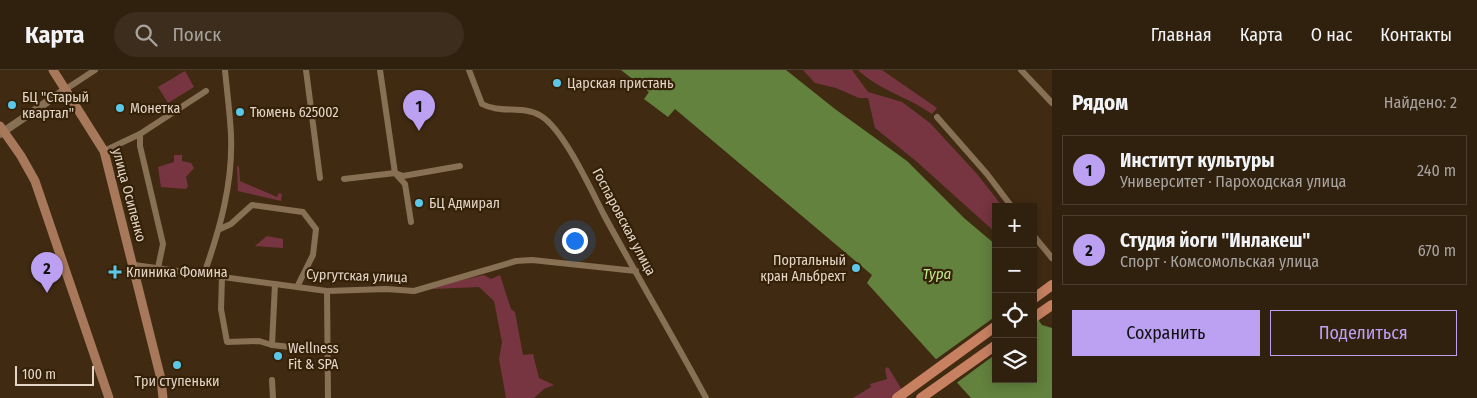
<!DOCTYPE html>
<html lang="ru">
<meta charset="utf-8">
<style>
:root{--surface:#30200e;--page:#3c2d1c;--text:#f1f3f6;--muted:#a8a39e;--line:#4b3e2e;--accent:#bca0f2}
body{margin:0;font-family:"Fira Sans Condensed",sans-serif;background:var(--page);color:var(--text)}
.controls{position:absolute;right:15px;bottom:15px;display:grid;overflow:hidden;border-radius:0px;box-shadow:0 2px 12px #0003}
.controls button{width:45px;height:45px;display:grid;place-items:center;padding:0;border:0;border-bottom:1px solid var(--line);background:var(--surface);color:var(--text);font:25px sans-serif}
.scale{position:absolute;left:15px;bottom:12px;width:79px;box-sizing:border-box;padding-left:5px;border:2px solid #e3d5c7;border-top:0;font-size:14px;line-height:18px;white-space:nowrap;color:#e3d5c7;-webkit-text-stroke:4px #352108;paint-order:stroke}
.you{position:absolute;left:574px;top:170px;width:18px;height:18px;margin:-12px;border:4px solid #fff;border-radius:50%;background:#1a73e8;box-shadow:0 0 0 8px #1a73e833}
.badge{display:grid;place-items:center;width:32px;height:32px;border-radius:50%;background:var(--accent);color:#111;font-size:16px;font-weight:700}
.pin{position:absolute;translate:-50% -41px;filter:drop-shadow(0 1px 2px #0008)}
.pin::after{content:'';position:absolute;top:26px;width:18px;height:15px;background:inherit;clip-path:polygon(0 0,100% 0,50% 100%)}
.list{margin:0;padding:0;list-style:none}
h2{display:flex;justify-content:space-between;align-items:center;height:65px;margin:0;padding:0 20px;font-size:21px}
h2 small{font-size:16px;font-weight:400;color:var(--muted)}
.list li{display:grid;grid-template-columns:32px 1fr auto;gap:15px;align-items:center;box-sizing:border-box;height:70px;margin:0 10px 10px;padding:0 10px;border:1px solid var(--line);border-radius:0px}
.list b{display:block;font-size:19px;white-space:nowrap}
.list p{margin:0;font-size:16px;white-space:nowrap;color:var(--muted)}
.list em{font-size:16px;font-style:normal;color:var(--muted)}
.actions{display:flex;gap:10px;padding:15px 20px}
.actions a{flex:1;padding:11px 0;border:1px solid var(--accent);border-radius:0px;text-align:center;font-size:18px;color:var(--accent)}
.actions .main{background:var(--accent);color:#111}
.icon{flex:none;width:28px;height:28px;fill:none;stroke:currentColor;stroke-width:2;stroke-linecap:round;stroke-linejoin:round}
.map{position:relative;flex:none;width:1052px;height:328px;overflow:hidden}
header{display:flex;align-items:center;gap:30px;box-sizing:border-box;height:70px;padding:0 25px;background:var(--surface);border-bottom:1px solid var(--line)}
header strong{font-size:24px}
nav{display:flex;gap:28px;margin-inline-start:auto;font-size:18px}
.search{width:350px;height:45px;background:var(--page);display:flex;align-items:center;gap:12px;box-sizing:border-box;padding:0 18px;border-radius:28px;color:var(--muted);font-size:19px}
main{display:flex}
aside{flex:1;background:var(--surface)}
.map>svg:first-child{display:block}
</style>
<header>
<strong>Карта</strong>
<div class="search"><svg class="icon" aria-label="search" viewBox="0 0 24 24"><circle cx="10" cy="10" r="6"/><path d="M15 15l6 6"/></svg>Поиск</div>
<nav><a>Главная</a><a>Карта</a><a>О нас</a><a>Контакты</a></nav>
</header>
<main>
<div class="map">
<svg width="1052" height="328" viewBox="0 0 1052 328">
<rect width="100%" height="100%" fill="#402b12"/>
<g fill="#773441">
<path d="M803 0H852L868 22 902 32 930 53 977 104 1003 137H996V163L916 91 875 58 868 28H859L836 18 815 13Z"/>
<path d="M858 0H882L937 38 932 44C908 27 879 20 858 0Z"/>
<path d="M185 1 194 17 168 33 158 17Z"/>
<path d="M174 85H182V91L191 93 194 98 186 107 188 116 186 119 161 117 158 97 174 92Z"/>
<path d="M239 96 240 111 277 127 279 123 282 124 281 131 238 121 237 97Z"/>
<path d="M267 166 283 169V178L255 176Z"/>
<path d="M484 205 491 209 500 205 511 239 515 242 523 285 533 284 539 308 554 315 544 319 534 328H506L499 289 502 272 494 231 479 217 432 219 458 211Z"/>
<path d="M888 297 907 328H853L871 317 870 314 887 309 885 299Z"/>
</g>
<path fill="#62823d" d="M621 0H786L835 39 907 91 964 148 996 175V309H1033V242L1042 255 1052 258V328H971L867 213 872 205 675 39 668 47 644 29 649 22Z"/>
<path fill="#402b12" d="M996 246V284L955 314 935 290Z"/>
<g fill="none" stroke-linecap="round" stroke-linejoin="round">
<g stroke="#887055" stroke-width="6">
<path d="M306 0 320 108"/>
<path d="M380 0 395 103 405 114 411 152"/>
<path d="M469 0 482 34C500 44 524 35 541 46 564 60 591 120 604 145 637 206 673 266 706 328"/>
<path d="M1021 0 1052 33"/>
<path d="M66 19 95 0"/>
<path d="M937 47 987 104 1012 137"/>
<path d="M140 64V76L163 174 158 198"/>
<path d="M104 81 140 64 206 21"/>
<path d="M344 109 395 103 403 106 460 96"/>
<path d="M220 159 231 154 252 135 303 142 316 159 313 185 297 217"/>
<path d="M1033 165 1052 188"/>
<path d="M134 195 327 221 386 219 414 221 516 191 532 190 636 201"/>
<path d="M204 204C220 159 233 113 231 65 230 43 227 22 225 0"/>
<path d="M222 207 221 239 227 272 259 271 272 275"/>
<path d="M275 214 272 275 327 281"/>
<path d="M327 221 328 328"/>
<path d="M272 310 273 328"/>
</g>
<path stroke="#887055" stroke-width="8" d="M0 64 66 19"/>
<g stroke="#a8785b" stroke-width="9">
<path d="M53 0 104 81 161 309 163 328"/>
<path d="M0 56 21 86 35 111 109 328"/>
</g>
<g stroke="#c78161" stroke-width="10">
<path d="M1033 229 1052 215"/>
<path d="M1033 248 1052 235"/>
<path d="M897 328 996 256"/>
<path d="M921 328 996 275"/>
</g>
</g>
<g fill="#5bc8e7" stroke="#352108" stroke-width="2">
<circle cx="557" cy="13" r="5"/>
<circle cx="12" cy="35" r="5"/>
<circle cx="120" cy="38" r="5"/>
<circle cx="240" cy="42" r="5"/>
<circle cx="419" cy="133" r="5"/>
<circle cx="856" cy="198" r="5"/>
<path d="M112.5 194.5h5v5h5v5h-5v5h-5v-5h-5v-5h5z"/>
<circle cx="278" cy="286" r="5"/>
<circle cx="177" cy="295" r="5"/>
</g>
<g text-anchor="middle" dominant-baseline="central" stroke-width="4.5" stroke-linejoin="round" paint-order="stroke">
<g font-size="14" fill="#e3d5c7" stroke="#352108" text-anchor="start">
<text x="567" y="13">Царская пристань</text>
<text x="22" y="27">БЦ "Старый<tspan x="22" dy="16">квартал"</tspan></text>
<text x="130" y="38">Монетка</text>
<text x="250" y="42">Тюмень 625002</text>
<text x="429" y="133">БЦ Адмирал</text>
<text x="846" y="190" text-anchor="end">Портальный<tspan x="846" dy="16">кран Альбрехт</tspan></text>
<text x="126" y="202">Клиника Фомина</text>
<text x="288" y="278">Wellness<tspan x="288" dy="16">Fit &amp; SPA</tspan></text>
<text x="177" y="311" text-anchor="middle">Три ступеньки</text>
</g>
<g font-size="14" fill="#e3d5c7" stroke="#352108">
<text transform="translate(129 125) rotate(75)">улица Осипенко</text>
<text transform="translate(624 152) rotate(62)">Госпаровская улица</text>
<text transform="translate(357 206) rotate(2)">Сургутская улица</text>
</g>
<g font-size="15" font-style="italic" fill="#bcea89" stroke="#352108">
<text x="937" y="204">Тура</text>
</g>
</g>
</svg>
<div class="controls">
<button>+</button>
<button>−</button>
<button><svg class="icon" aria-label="locate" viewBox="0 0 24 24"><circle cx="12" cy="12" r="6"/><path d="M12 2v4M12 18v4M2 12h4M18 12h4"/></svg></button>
<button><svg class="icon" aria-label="layers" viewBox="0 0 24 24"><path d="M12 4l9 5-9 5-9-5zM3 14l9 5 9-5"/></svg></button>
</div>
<div class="scale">100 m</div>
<div class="you"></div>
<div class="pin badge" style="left:419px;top:61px">1</div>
<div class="pin badge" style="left:47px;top:223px">2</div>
</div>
<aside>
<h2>Рядом<small>Найдено: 2</small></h2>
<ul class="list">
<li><span class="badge">1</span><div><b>Институт культуры</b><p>Университет · Пароходская улица</p></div><em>240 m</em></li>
<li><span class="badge">2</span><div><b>Студия йоги &quot;Инлакеш&quot;</b><p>Спорт · Комсомольская улица</p></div><em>670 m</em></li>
</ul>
<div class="actions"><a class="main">Сохранить</a><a>Поделиться</a></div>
</aside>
</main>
